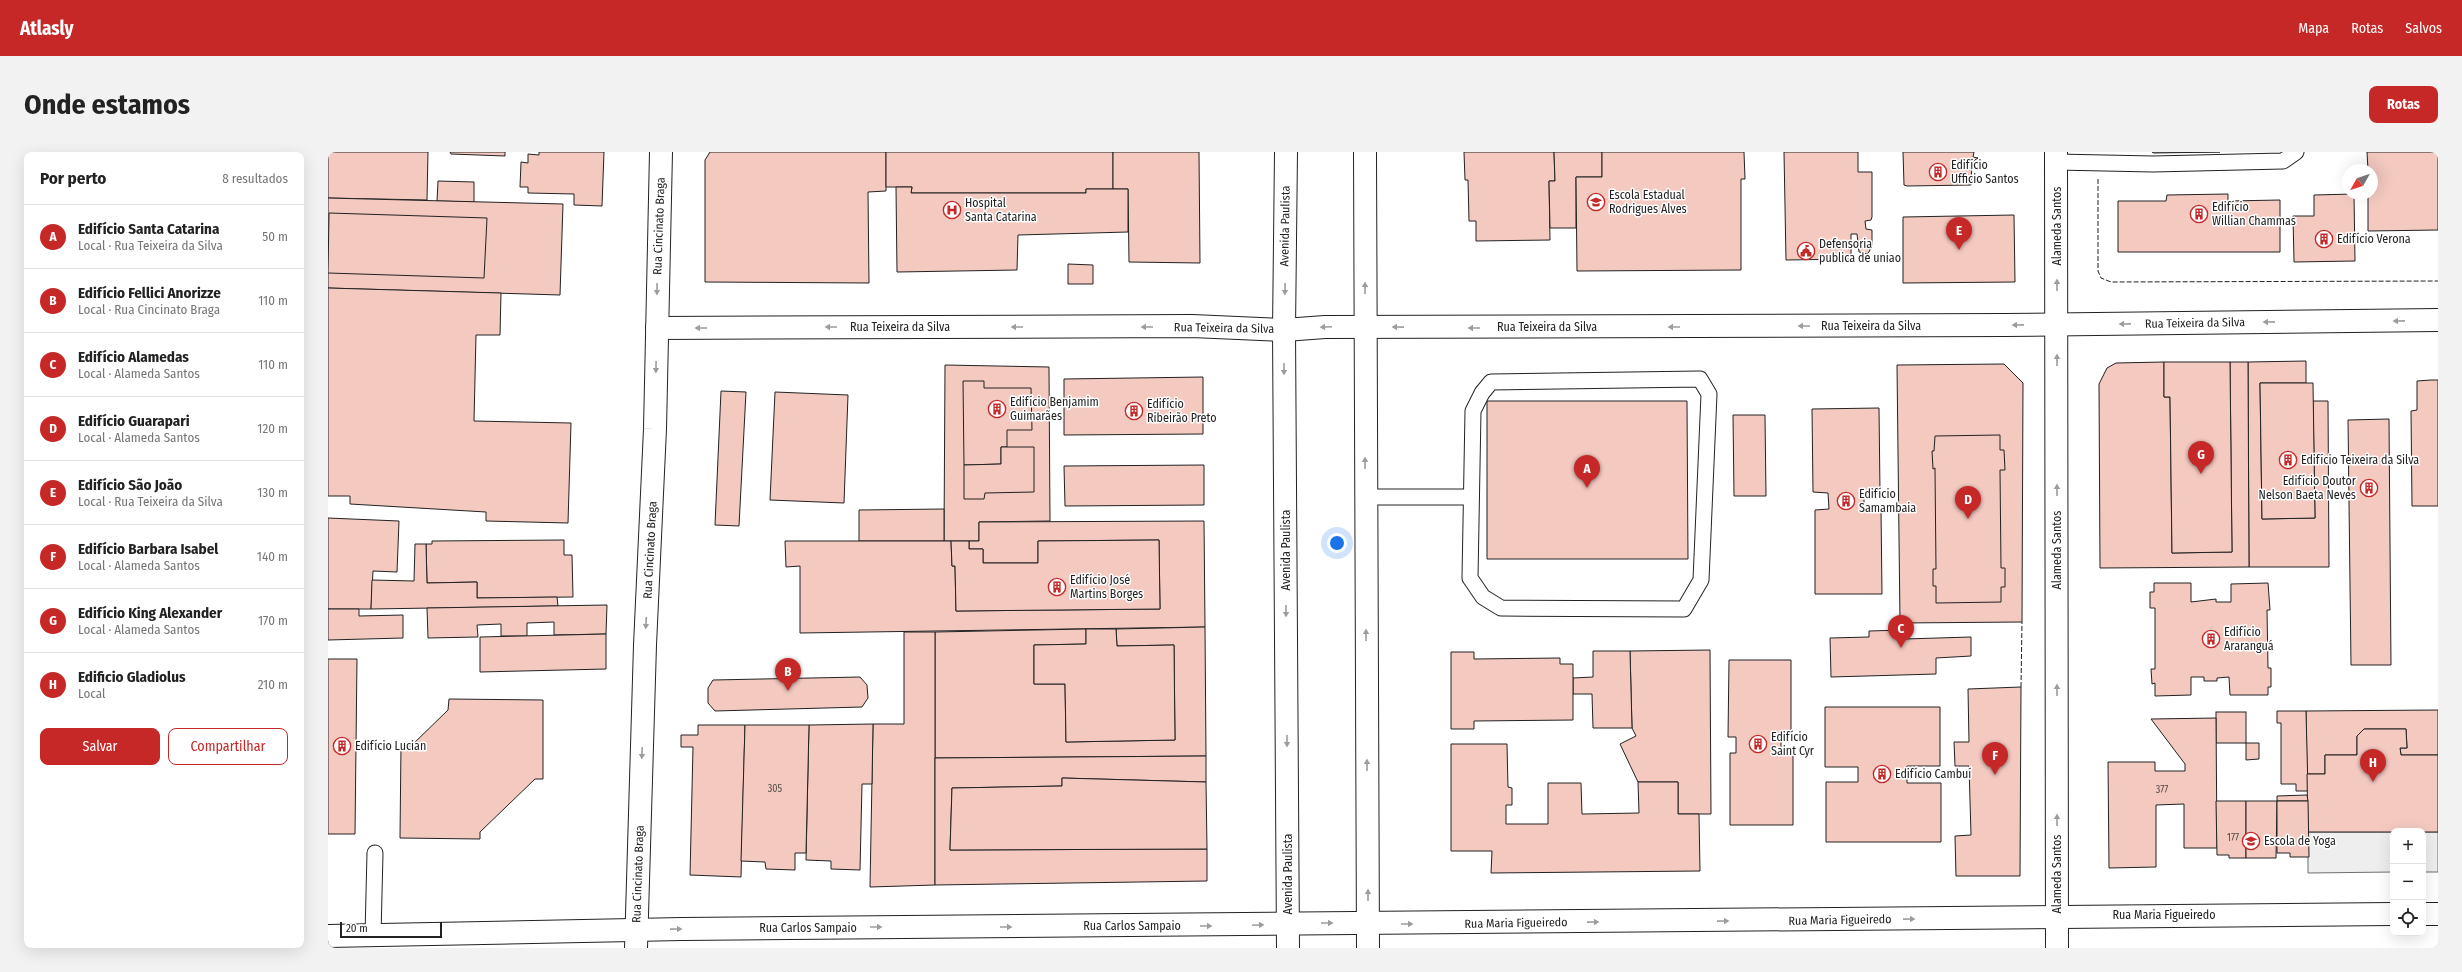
<!DOCTYPE html>
<html lang="pt">
<meta charset="utf-8">
<style>
:root{--surface:#fff;--page:#f2f2f2;--text:#222;--muted:#767676;--line:#e0e0e0;--accent:#c62828}
body{margin:0;font-family:"Fira Sans Condensed",sans-serif;background:var(--page);color:var(--text)}
.controls{position:absolute;right:12px;bottom:12px;display:grid;overflow:hidden;border-radius:8px;box-shadow:0 4px 16px #0002}
.controls button{width:36px;height:36px;display:grid;place-items:center;padding:0;border:0;border-bottom:1px solid var(--line);background:var(--surface);color:var(--text);font:20px sans-serif}
.compass{position:absolute;left:2014px;top:12px;width:36px;height:36px;border-radius:50%;background:var(--surface);box-shadow:0 4px 16px #0002;rotate:230deg}
.scale{position:absolute;left:12px;bottom:10px;width:102px;box-sizing:border-box;padding-left:4px;border:2px solid #222;border-top:0;font-size:11px;line-height:14px;white-space:nowrap;color:#222;-webkit-text-stroke:3px #fff;paint-order:stroke}
.you{position:absolute;left:1009px;top:391px;width:14px;height:14px;margin:-10px;border:3px solid #fff;border-radius:50%;background:#1a73e8;box-shadow:0 0 0 6px #1a73e833}
.badge{display:grid;place-items:center;width:26px;height:26px;border-radius:50%;background:var(--accent);color:#fff;font-size:13px;font-weight:700}
.pin{position:absolute;translate:-50% -33px;filter:drop-shadow(0 1px 2px #0008)}
.pin::after{content:'';position:absolute;top:21px;width:14px;height:12px;background:inherit;clip-path:polygon(0 0,100% 0,50% 100%)}
.list{margin:0;padding:0;list-style:none}
h2{display:flex;justify-content:space-between;align-items:center;height:52px;margin:0;padding:0 16px;font-size:17px}
h2 small{font-size:13px;font-weight:400;color:var(--muted)}
.list li{display:grid;grid-template-columns:26px 1fr auto;gap:12px;align-items:center;box-sizing:border-box;height:64px;padding:0 16px;border-top:1px solid var(--line)}
.list b{display:block;font-size:15px;white-space:nowrap}
.list p{margin:0;font-size:13px;white-space:nowrap;color:var(--muted)}
.list em{font-size:13px;font-style:normal;color:var(--muted)}
.actions{display:flex;gap:8px;padding:12px 16px}
.actions a{flex:1;padding:9px 0;border:1px solid var(--accent);border-radius:8px;text-align:center;font-size:14px;color:var(--accent)}
.actions .main{background:var(--accent);color:#fff}
.icon{flex:none;width:22px;height:22px;fill:none;stroke:currentColor;stroke-width:2;stroke-linecap:round;stroke-linejoin:round}
.map{position:relative;flex:none;width:2110px;height:796px;overflow:hidden;border-radius:8px}
header{display:flex;align-items:center;gap:24px;box-sizing:border-box;height:56px;padding:0 20px;background:var(--accent);color:#fff}
header strong{font-size:19px}
nav{display:flex;gap:22px;margin-inline-start:auto;font-size:14px}
.intro{display:flex;align-items:center;justify-content:space-between;box-sizing:border-box;height:96px;padding:0 24px}
h1{margin:0;font-size:28px}
.button{padding:10px 18px;border-radius:8px;background:var(--accent);color:#fff;font-size:14px;font-weight:700}
main{display:flex;gap:24px;padding:0 24px}
aside{flex:1;background:var(--surface);border-radius:8px;box-shadow:0 4px 16px #0002}
.map>svg:first-child{display:block}
</style>
<header>
<strong>Atlasly</strong>
<nav><a>Mapa</a><a>Rotas</a><a>Salvos</a></nav>
</header>
<div class="intro"><h1>Onde estamos</h1><a class="button">Rotas</a></div>
<main>
<aside>
<h2>Por perto<small>8 resultados</small></h2>
<ul class="list">
<li><span class="badge">A</span><div><b>Edifício Santa Catarina</b><p>Local · Rua Teixeira da Silva</p></div><em>50 m</em></li>
<li><span class="badge">B</span><div><b>Edifício Fellici Anorizze</b><p>Local · Rua Cincinato Braga</p></div><em>110 m</em></li>
<li><span class="badge">C</span><div><b>Edifício Alamedas</b><p>Local · Alameda Santos</p></div><em>110 m</em></li>
<li><span class="badge">D</span><div><b>Edifício Guarapari</b><p>Local · Alameda Santos</p></div><em>120 m</em></li>
<li><span class="badge">E</span><div><b>Edifício São João</b><p>Local · Rua Teixeira da Silva</p></div><em>130 m</em></li>
<li><span class="badge">F</span><div><b>Edifício Barbara Isabel</b><p>Local · Alameda Santos</p></div><em>140 m</em></li>
<li><span class="badge">G</span><div><b>Edifício King Alexander</b><p>Local · Alameda Santos</p></div><em>170 m</em></li>
<li><span class="badge">H</span><div><b>Edificio Gladiolus</b><p>Local</p></div><em>210 m</em></li>
</ul>
<div class="actions"><a class="main">Salvar</a><a>Compartilhar</a></div>
</aside>
<div class="map">
<svg width="2110" height="796" viewBox="0 0 2110 796">
<rect width="100%" height="100%" fill="#fff"/>
<g fill="#eee" stroke="#6f6f6f">
<path d="M1980 680H2065V720L1980 721Z"/>
<rect x="2095" y="680" width="15" height="40"/>
</g>
<g fill="#f3c9c0" stroke="#222">
<path d="M0 0H100L99 48 0 46Z"/>
<path d="M122 0H177V4L123 2Z"/>
<path d="M211 0H276L274 54 246 53V42L200 41V35H192L193 10 200 11V2L211 3Z"/>
<path d="M382 0H558V39L540 40 541 131 377 130V8Z"/>
<path d="M558 0H785V37H758V41H583L584 35H558Z"/>
<path d="M785 0H871L872 111 801 110 800 37H785Z"/>
<path d="M1136 0H1226L1227 29H1221L1222 88 1148 89V69H1141L1140 28H1137Z"/>
<path d="M1226 0H1274V25H1248V76H1222L1221 29H1227Z"/>
<path d="M1274 0H1416L1417 27H1413V118L1249 119 1248 25H1274Z"/>
<path d="M1456 0H1530V20H1544V65L1543 68 1537 69 1538 77 1544 78V93L1541 100 1539 102 1531 100 1529 82H1523V107L1458 108Z"/>
<path d="M1575 0H1646L1645 5 1650 6 1644 10 1643 33 1579 34 1576 33Z"/>
<path d="M1824 0H1892L1826 1Z"/>
<path d="M2039 0H2110V78L2040 79V42H2044V18H2040Z"/>
<path d="M110 29 146 30V50L109 49Z"/>
<path d="M568 35H584L583 41H758V37H800V80L690 83 689 118 569 120Z"/>
<path d="M1900 42V49L1952 48V100H1790V49H1838L1839 43Z"/>
<path d="M2026 42 2027 109 1966 110 1965 64H1986V43Z"/>
<path d="M0 46 235 52 232 143 0 136Z"/>
<path d="M1 61 159 66 156 126 0 121Z"/>
<path d="M1686 63 1687 130 1575 131V65Z"/>
<path d="M740 112 765 113V132H740Z"/>
<path d="M0 136 173 141 172 183H148L146 269 243 271 240 371 158 369V360L22 352V344H0Z"/>
<path d="M1978 209V231H1932L1934 367 1987 366 1985 249H2000L2001 415H1921L1920 210Z"/>
<path d="M1836 210V245H1842L1844 401 1904 400 1902 210H1920L1921 415 1772 416 1771 232 1779 216 1788 211Z"/>
<path d="M1836 210H1902L1904 400 1844 401 1842 245H1836Z"/>
<path d="M1676 212 1695 231 1694 470 1572 471 1569 213Z"/>
<path d="M617 213 721 215 722 369 651 370V389H616Z"/>
<path d="M875 225V282L736 283V227Z"/>
<path d="M2103 228H2110V354H2084L2083 259 2089 258V229Z"/>
<path d="M635 229H656V236H703L704 278H679V295H673V312L636 313Z"/>
<path d="M1932 231H1985L1987 366 1934 367Z"/>
<path d="M393 239 418 240 411 374 387 373Z"/>
<path d="M447 240 520 243 516 351 442 348Z"/>
<path d="M1159 249H1359L1360 407H1159Z"/>
<path d="M1551 256 1552 341H1536V357H1553L1554 442H1487V358L1501 357 1500 341 1485 340 1484 257Z"/>
<path d="M1405 263H1437L1438 344H1406Z"/>
<path d="M2061 267 2063 513H2023L2020 268Z"/>
<path d="M1672 283V298H1676L1677 318H1672L1673 416H1677V435H1673V450L1608 451V434H1605V417H1608L1607 316 1605 317 1604 299H1606L1607 284Z"/>
<path d="M673 295H706V340L657 341 656 347H636V313L673 312Z"/>
<path d="M876 313V353L737 354 736 314Z"/>
<path d="M616 357V389H531V358Z"/>
<path d="M0 366 71 369 69 420 45 419 43 457H0Z"/>
<path d="M876 369 877 475 472 481V414L458 415 457 389H623L624 414H627L628 459 832 457 831 388 710 389V411H655V397H641V389H651V370Z"/>
<path d="M236 388V403H244L245 445 149 446V430L99 431 98 392H104V389Z"/>
<path d="M831 388 832 457 628 459 627 414H624L623 389H641V397H655V411H710V389Z"/>
<path d="M87 392H98L99 431 149 430V446L229 445 230 454 43 457 44 428 86 429Z"/>
<path d="M1826 431H1863V450L1888 447V450H1903V432L1940 431 1942 458H1939L1940 516H1943V535H1940V543H1902L1901 525 1889 526V529H1876V525H1863V543L1827 544V531L1824 532 1823 517H1827V456H1822V440H1826Z"/>
<path d="M279 453 278 482 226 483V470L199 471V484H173V472L149 473 150 485 100 486 99 456Z"/>
<path d="M0 457H31V464L75 463V486L0 488Z"/>
<path d="M877 475 878 604 607 606V480L758 477V492L706 493V532H737L738 590 847 588 846 493 789 494 788 477Z"/>
<path d="M758 477H788L789 494 846 493 847 588 738 590 737 532H706V493L758 492Z"/>
<path d="M1576 478V487L1643 485V504L1608 506V522L1503 525 1502 486 1541 485V479Z"/>
<path d="M576 480H607V733L542 735 545 572H576Z"/>
<path d="M278 482V517L152 520V485Z"/>
<path d="M1382 498 1383 662H1350V630H1310L1292 592 1308 584 1304 576 1302 499Z"/>
<path d="M1265 499H1302L1304 576H1265L1264 542H1245V526L1265 525Z"/>
<path d="M1123 500H1146V507L1232 506V512H1245V568L1146 569V577H1123Z"/>
<path d="M0 507H29L27 682H0Z"/>
<path d="M1401 508H1463V583H1453V599H1465V673H1402V601H1408V585H1400Z"/>
<path d="M532 525 539 533 540 546 534 555 387 559 380 551V536L385 528Z"/>
<path d="M1693 535 1692 724H1628L1627 684 1643 683 1641 614H1627L1626 590H1641L1640 537Z"/>
<path d="M121 547 215 548V627H207L152 680V687L72 686 73 593 83 594 120 558Z"/>
<path d="M1497 555H1612V614H1579V631H1613V690H1498V630H1530V615H1497Z"/>
<path d="M2110 558V603H2073L2072 596H2079L2078 577H2036L2029 584V603H1997V622H1979L1978 559Z"/>
<path d="M1949 559H1978L1980 639H1968V632H1953V571H1949Z"/>
<rect x="1888" y="560" width="30" height="31"/>
<path d="M1888 566 1889 696H1856V652L1828 653V715L1781 716 1780 610H1827V619H1857V612L1823 567Z"/>
<path d="M545 572 544 632H534L532 718 503 717V709L478 708 481 573Z"/>
<path d="M370 573H417L413 725 362 723 365 595H353V583H370Z"/>
<path d="M417 573H481L478 701H467V718L438 717 437 710 413 709Z"/>
<path d="M2036 577H2078L2079 596H2072L2073 603H2110V680H1980L1979 622H1997V603H2029V584Z"/>
<path d="M1918 591H1931V607L1918 608Z"/>
<path d="M1123 592H1179L1180 635 1184 636V653H1178V672H1220V631H1253L1254 662 1311 661 1310 630H1350V662H1371L1372 719 1163 721 1164 699H1123Z"/>
<path d="M878 604V630L734 626V634L624 636 622 698 879 697V729L607 733V606Z"/>
<path d="M734 626 878 630 879 697 622 698 624 636 734 634Z"/>
<path d="M1979 643 1980 649H1949V644Z"/>
<path d="M1888 649H1918V706H1901V703H1889Z"/>
<path d="M1918 649H1949L1948 706H1918Z"/>
<path d="M1949 649H1980L1981 705H1962V701H1949Z"/>
</g>
<g fill="none" stroke-linecap="round" stroke-linejoin="round">
<defs>
<g id="lane">
<path d="M1728 10 1825 12 1955 9 1968 0"/>
<path d="M1372 227 1381 242 1373 428 1356 457 1173 456 1155 445 1142 426 1145 259 1154 241 1163 230Z"/>
<path d="M1038 345H1143"/>
<path d="M45 783 47 701"/>
</g>
<g id="street">
<path d="M329 176 864 174 956 178 997 175 1677 173 2110 168"/>
<path d="M2095 762H2110"/>
<path d="M0 784 354 777 2065 762"/>
</g>
<g id="secondary">
<path d="M1728 0 1729 796"/>
<path d="M308 796 317 493 327 277 333 0"/>
</g>
<g id="primary">
<path d="M958 0 956 178 960 796"/>
<path d="M1037 0 1040 796"/>
</g>
</defs>
<use href="#lane" stroke="#222" stroke-width="17"/>
<use href="#street" stroke="#222" stroke-width="24"/>
<use href="#secondary" stroke="#222" stroke-width="24"/>
<use href="#primary" stroke="#222" stroke-width="24"/>
<use href="#lane" stroke="#fff" stroke-width="15"/>
<use href="#street" stroke="#fff" stroke-width="22"/>
<use href="#secondary" stroke="#fff" stroke-width="22"/>
<use href="#primary" stroke="#fff" stroke-width="22"/>
<g stroke="#222" stroke-width="1" stroke-dasharray="5 2" stroke-linecap="butt">
<path d="M1770 27V119L1773 126 1783 130 2110 129"/>
<path d="M1693 535 1694 470"/>
</g>
</g>
<defs><path id="oneway-solid" d="M-6-.8H1V-3.2L6.5 0L1 3.2V.8H-6Z"/></defs>
<g fill="#9c9c9c">
<use href="#oneway-solid" transform="translate(1729 133) rotate(-90)"/>
<use href="#oneway-solid" transform="translate(1037 136) rotate(-90)"/>
<use href="#oneway-solid" transform="translate(329 137) rotate(91)"/>
<use href="#oneway-solid" transform="translate(957 137) rotate(91)"/>
<use href="#oneway-solid" transform="translate(2071 169) rotate(179)"/>
<use href="#oneway-solid" transform="translate(1941 170) rotate(179)"/>
<use href="#oneway-solid" transform="translate(1797 172) rotate(179)"/>
<use href="#oneway-solid" transform="translate(1690 173) rotate(179)"/>
<use href="#oneway-solid" transform="translate(1476 174) rotate(180)"/>
<use href="#oneway-solid" transform="translate(503 175) rotate(180)"/>
<use href="#oneway-solid" transform="translate(689 175) rotate(180)"/>
<use href="#oneway-solid" transform="translate(819 175) rotate(180)"/>
<use href="#oneway-solid" transform="translate(998 175) rotate(178)"/>
<use href="#oneway-solid" transform="translate(1070 175) rotate(-179)"/>
<use href="#oneway-solid" transform="translate(1346 175) rotate(180)"/>
<use href="#oneway-solid" transform="translate(373 176) rotate(180)"/>
<use href="#oneway-solid" transform="translate(1146 176) rotate(180)"/>
<use href="#oneway-solid" transform="translate(1729 208) rotate(-90)"/>
<use href="#oneway-solid" transform="translate(328 215) rotate(91)"/>
<use href="#oneway-solid" transform="translate(956 217) rotate(90)"/>
<use href="#oneway-solid" transform="translate(1037 311) rotate(-90)"/>
<use href="#oneway-solid" transform="translate(1729 338) rotate(-90)"/>
<use href="#oneway-solid" transform="translate(958 459) rotate(90)"/>
<use href="#oneway-solid" transform="translate(318 471) rotate(93)"/>
<use href="#oneway-solid" transform="translate(1038 483) rotate(-90)"/>
<use href="#oneway-solid" transform="translate(1729 538) rotate(-90)"/>
<use href="#oneway-solid" transform="translate(959 589) rotate(90)"/>
<use href="#oneway-solid" transform="translate(314 601) rotate(92)"/>
<use href="#oneway-solid" transform="translate(1039 613) rotate(-90)"/>
<use href="#oneway-solid" transform="translate(1729 668) rotate(-90)"/>
<use href="#oneway-solid" transform="translate(1040 743) rotate(-90)"/>
<use href="#oneway-solid" transform="translate(1581 767) rotate(-1)"/>
<use href="#oneway-solid" transform="translate(1395 769) rotate(-1)"/>
<use href="#oneway-solid" transform="translate(1265 770) rotate(-1)"/>
<use href="#oneway-solid" transform="translate(999 771)"/>
<use href="#oneway-solid" transform="translate(1079 772)"/>
<use href="#oneway-solid" transform="translate(930 773) rotate(-2)"/>
<use href="#oneway-solid" transform="translate(878 774)"/>
<use href="#oneway-solid" transform="translate(548 775)"/>
<use href="#oneway-solid" transform="translate(678 775)"/>
<use href="#oneway-solid" transform="translate(348 777) rotate(-1)"/>
</g>
<defs>
<symbol id="building-ring" viewBox="-11 -11 22 22"><circle r="9.5" fill="#fff" stroke="#c62828" stroke-width="1.5"/><path d="M-4-6H4V6H1V3H-1V6H-4ZM-2.5-4.3h1.7v1.8h-1.7ZM.8-4.3h1.7v1.8H.8ZM-2.5-1h1.7V.8h-1.7ZM.8-1h1.7V.8H.8Z" fill="#c62828"/></symbol>
<symbol id="school-ring" viewBox="-11 -11 22 22"><circle r="9.5" fill="#fff" stroke="#c62828" stroke-width="1.5"/><path d="M0-5L7-2L0 1L-7-2ZM-4 1L0 2.5L4 1V4Q0 6-4 4Z" fill="#c62828"/></symbol>
<symbol id="hospital-ring" viewBox="-11 -11 22 22"><circle r="9.5" fill="#fff" stroke="#c62828" stroke-width="1.5"/><path d="M-5-5h3v3.5h4V-5h3V5h-3V1.5h-4V5h-3Z" fill="#c62828"/></symbol>
<symbol id="civic-ring" viewBox="-11 -11 22 22"><circle r="9.5" fill="#fff" stroke="#c62828" stroke-width="1.5"/><path d="M-.6-6.5H3V-4.5H.6V-3L4-1V1h2V6H-6V1h2V-1L-.6-3ZM-1.2 2.5V6h2.4V2.5Z" fill="#c62828"/></symbol>
</defs>
<g fill-rule="evenodd">
<use href="#building-ring" x="1600" y="10" width="20" height="20"/>
<use href="#school-ring" x="1258" y="40" width="20" height="20"/>
<use href="#hospital-ring" x="614" y="48" width="20" height="20"/>
<use href="#building-ring" x="1861" y="52" width="20" height="20"/>
<use href="#building-ring" x="1986" y="77" width="20" height="20"/>
<use href="#civic-ring" x="1468" y="89" width="20" height="20"/>
<use href="#building-ring" x="659" y="247" width="20" height="20"/>
<use href="#building-ring" x="796" y="249" width="20" height="20"/>
<use href="#building-ring" x="1950" y="298" width="20" height="20"/>
<use href="#building-ring" x="2031" y="326" width="20" height="20"/>
<use href="#building-ring" x="1508" y="339" width="20" height="20"/>
<use href="#building-ring" x="719" y="425" width="20" height="20"/>
<use href="#building-ring" x="1873" y="477" width="20" height="20"/>
<use href="#building-ring" x="1420" y="582" width="20" height="20"/>
<use href="#building-ring" x="4" y="584" width="20" height="20"/>
<use href="#building-ring" x="1544" y="612" width="20" height="20"/>
<use href="#school-ring" x="1913" y="679" width="20" height="20"/>
</g>
<g text-anchor="middle" dominant-baseline="central" stroke-width="3" stroke-linejoin="round" paint-order="stroke">
<g font-size="10" fill="#564c4a">
<text x="447" y="637">305</text>
<text x="1834" y="638">377</text>
<text x="1905" y="686">177</text>
</g>
<g font-size="12" fill="#222" stroke="#fff" text-anchor="start">
<text x="1623" y="13">Edifício<tspan x="1623" dy="14">Ufficio Santos</tspan></text>
<text x="1281" y="43">Escola Estadual<tspan x="1281" dy="14">Rodrigues Alves</tspan></text>
<text x="637" y="51">Hospital<tspan x="637" dy="14">Santa Catarina</tspan></text>
<text x="1884" y="55">Edifício<tspan x="1884" dy="14">Willian Chammas</tspan></text>
<text x="2009" y="87">Edifício Verona</text>
<text x="1491" y="92">Defensoria<tspan x="1491" dy="14">publica de uniao</tspan></text>
<text x="682" y="250">Edifício Benjamim<tspan x="682" dy="14">Guimarães</tspan></text>
<text x="819" y="252">Edifício<tspan x="819" dy="14">Ribeirão Preto</tspan></text>
<text x="1973" y="308">Edifício Teixeira da Silva</text>
<text x="2028" y="329" text-anchor="end">Edifício Doutor<tspan x="2028" dy="14">Nelson Baeta Neves</tspan></text>
<text x="1531" y="342">Edifício<tspan x="1531" dy="14">Samambaia</tspan></text>
<text x="742" y="428">Edifício José<tspan x="742" dy="14">Martins Borges</tspan></text>
<text x="1896" y="480">Edifício<tspan x="1896" dy="14">Araranguá</tspan></text>
<text x="1443" y="585">Edifício<tspan x="1443" dy="14">Saint Cyr</tspan></text>
<text x="27" y="594">Edifício Lucian</text>
<text x="1567" y="622">Edifício Cambuí</text>
<text x="1936" y="689">Escola de Yoga</text>
</g>
<g font-size="12" fill="#222" stroke="#fff">
<text transform="translate(331 74) rotate(-88)">Rua Cincinato Braga</text>
<text transform="translate(957 74) rotate(-89)">Avenida Paulista</text>
<text transform="translate(1729 74) rotate(-90)">Alameda Santos</text>
<text transform="translate(1867 171) rotate(-1)">Rua Teixeira da Silva</text>
<text x="1543" y="174">Rua Teixeira da Silva</text>
<text x="572" y="175">Rua Teixeira da Silva</text>
<text x="1219" y="175">Rua Teixeira da Silva</text>
<text transform="translate(896 176) rotate(1)">Rua Teixeira da Silva</text>
<text transform="translate(322 398) rotate(-87)">Rua Cincinato Braga</text>
<text transform="translate(958 398) rotate(-90)">Avenida Paulista</text>
<text transform="translate(1729 398) rotate(-90)">Alameda Santos</text>
<text transform="translate(310 722) rotate(-88)">Rua Cincinato Braga</text>
<text transform="translate(960 722) rotate(-90)">Avenida Paulista</text>
<text transform="translate(1729 722) rotate(-90)">Alameda Santos</text>
<text x="1836" y="763">Rua Maria Figueiredo</text>
<text transform="translate(1512 768) rotate(-1)">Rua Maria Figueiredo</text>
<text transform="translate(1188 771) rotate(-1)">Rua Maria Figueiredo</text>
<text x="804" y="774">Rua Carlos Sampaio</text>
<text x="480" y="776">Rua Carlos Sampaio</text>
</g>
</g>
</svg>
<div class="controls">
<button>+</button>
<button>−</button>
<button><svg class="icon" aria-label="locate" viewBox="0 0 24 24"><circle cx="12" cy="12" r="6"/><path d="M12 2v4M12 18v4M2 12h4M18 12h4"/></svg></button>
</div>
<svg class="compass" viewBox="-18 -18 36 36"><path d="M0-13l5 13h-10z" fill="#e53935"/><path d="M0 13l5-13h-10z" fill="#767676"/></svg>
<div class="scale">20 m</div>
<div class="you"></div>
<div class="pin badge" style="left:1259px;top:336px">A</div>
<div class="pin badge" style="left:460px;top:539px">B</div>
<div class="pin badge" style="left:1573px;top:496px">C</div>
<div class="pin badge" style="left:1640px;top:367px">D</div>
<div class="pin badge" style="left:1631px;top:98px">E</div>
<div class="pin badge" style="left:1667px;top:623px">F</div>
<div class="pin badge" style="left:1873px;top:322px">G</div>
<div class="pin badge" style="left:2045px;top:630px">H</div>
</div>
</main>
